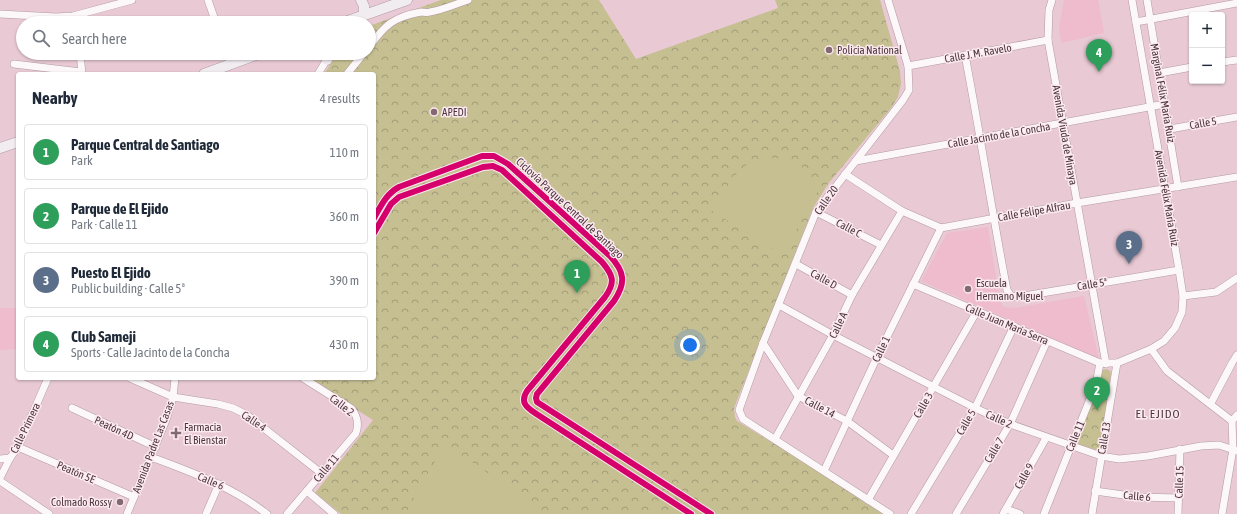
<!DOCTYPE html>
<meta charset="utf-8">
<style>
:root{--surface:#fff;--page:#f2f2f3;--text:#1f2937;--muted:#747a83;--line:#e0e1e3;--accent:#111827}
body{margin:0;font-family:"Asap Condensed",sans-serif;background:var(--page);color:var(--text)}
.controls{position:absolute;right:12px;top:12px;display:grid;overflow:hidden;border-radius:4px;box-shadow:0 1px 3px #0004}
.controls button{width:36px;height:36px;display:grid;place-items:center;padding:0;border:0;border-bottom:1px solid var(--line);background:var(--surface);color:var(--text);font:20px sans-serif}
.you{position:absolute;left:690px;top:345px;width:14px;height:14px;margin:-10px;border:3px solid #fff;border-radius:50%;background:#1a73e8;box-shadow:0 0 0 6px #1a73e833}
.badge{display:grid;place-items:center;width:26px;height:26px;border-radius:50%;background:var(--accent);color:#fff;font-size:13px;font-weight:700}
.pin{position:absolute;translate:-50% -33px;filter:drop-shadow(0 1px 2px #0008)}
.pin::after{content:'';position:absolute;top:21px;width:14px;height:12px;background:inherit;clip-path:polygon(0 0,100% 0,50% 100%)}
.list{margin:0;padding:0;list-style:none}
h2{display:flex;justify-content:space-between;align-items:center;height:52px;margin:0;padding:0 16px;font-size:17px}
h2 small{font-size:13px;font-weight:400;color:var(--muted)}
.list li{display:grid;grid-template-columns:26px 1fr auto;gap:12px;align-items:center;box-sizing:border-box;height:56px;margin:0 8px 8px;padding:0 8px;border:1px solid var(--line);border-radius:4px}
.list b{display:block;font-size:15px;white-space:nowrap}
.list p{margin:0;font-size:13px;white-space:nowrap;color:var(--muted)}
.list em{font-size:13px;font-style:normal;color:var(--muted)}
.icon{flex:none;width:22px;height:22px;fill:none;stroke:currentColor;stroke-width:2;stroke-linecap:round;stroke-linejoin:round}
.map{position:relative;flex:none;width:1237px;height:514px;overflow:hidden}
.search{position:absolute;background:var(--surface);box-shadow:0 1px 3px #0004;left:16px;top:16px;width:360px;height:44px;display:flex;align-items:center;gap:10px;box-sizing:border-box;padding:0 14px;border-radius:22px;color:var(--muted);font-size:15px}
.panel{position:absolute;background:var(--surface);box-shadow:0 1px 3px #0004;left:16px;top:72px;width:360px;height:308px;border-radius:4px}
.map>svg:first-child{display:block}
</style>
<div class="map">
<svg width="1237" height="514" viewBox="0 0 1237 514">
<defs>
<pattern id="forest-crowns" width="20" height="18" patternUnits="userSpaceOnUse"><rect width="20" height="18" fill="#c5bf92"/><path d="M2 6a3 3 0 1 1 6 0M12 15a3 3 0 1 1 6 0" fill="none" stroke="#a29c78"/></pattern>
</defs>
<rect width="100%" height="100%" fill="#e8c9d4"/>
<g fill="#eebccd">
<path d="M1064 0H1098L1104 33 1061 43 1059 28Z"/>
<path d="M988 227 1000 302 1004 307 1014 308 1084 296 1099 359 921 281 947 233Z"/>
<path d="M0 308H18V349L0 350Z"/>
</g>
<g fill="url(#forest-crowns)">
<path d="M441 0H599L636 59 778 8 775 0H880L900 71 901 84 898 97 891 108 828 184 813 208 734 408 735 417 737 421 850 490 884 514H341L315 493 373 420 307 378H374V74H324L338 53H369V26Z"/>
<path d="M1107 369 1110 371 1111 374 1100 447 1098 450 1078 445 1077 443 1081 433 1102 370Z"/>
</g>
<g fill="#c5bf92">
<path d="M771 158 788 159 800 165 821 186C812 201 802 215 796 231 794 237 792 247 786 250 781 253 776 251 771 248L712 211C722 195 737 166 756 160 760 158 767 158 771 158Z"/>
<path d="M445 444 541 509 543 514H407L411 503Z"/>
</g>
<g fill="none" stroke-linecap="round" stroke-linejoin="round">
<defs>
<g id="street">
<path d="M208 0 216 23"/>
<path d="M888 0 908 66 909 90 903 100 816 212 763 343 739 410 743 419 890 514"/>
<path d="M1052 0 1049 10 1048 40 1106 364"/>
<path d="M1147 0 1178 187"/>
<path d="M0 14 56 17 73 16 132 0"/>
<path d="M1136 22 1237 3"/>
<path d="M369 47C385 25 393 17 421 12 424 12 427 13 430 12 443 10 456 4 468 0"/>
<path d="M80 53 82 74"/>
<path d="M227 53 231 64"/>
<path d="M965 55C980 133 992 212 1007 290L1011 296 1018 297 1179 270"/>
<path d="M1222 62 1237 60"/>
<path d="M14 64 81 72"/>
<path d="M908 66 1048 40"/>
<path d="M1159 73 1192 67"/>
<path d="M318 74 329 56"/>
<path d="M347 74 364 53"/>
<path d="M1170 129 1237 117"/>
<path d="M856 161 1165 104"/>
<path d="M845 174 902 211 941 228 1077 203 1237 177"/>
<path d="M816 212 881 245"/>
<path d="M796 264 852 295"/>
<path d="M913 284 1100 363H1117L1151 349 1164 341 1175 328 1182 312 1183 296 1179 270 1132 0"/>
<path d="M1183 296 1216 292 1237 278"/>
<path d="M779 305 833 335 975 408 1010 424 1101 456 1119 459 1148 456 1201 446 1219 445 1237 451"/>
<path d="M763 343 798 396 847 421 893 455"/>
<path d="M1151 349 1167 371 1232 421"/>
<path d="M130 378 173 397 218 404 233 408 247 415 321 473"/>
<path d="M1211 403 1232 363 1237 355"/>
<path d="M72 408 156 447"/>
<path d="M775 439 833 335 852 295 902 211"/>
<path d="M18 447 134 497"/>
<path d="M151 457C193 473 231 486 267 514"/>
<path d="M0 459 10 458"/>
<path d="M824 471 877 357 941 228"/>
<path d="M0 478 10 458 18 447 48 378"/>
<path d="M0 481 49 514"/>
<path d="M307 491 334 514"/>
<path d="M1095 491 1138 497 1179 498"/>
<path d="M868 500 977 311"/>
<path d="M1006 509 1020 514"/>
<path d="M127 514 166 420 173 397 175 378"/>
<path d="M206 514 219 484"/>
<path d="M287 514 356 433C359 424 358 417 352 409L303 378"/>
<path d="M911 514 975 408 1014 326"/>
<path d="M956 514 1010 424 1047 341"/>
<path d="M1003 514 1046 438"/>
<path d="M1044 514 1096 384 1100 363"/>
<path d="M1092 514 1117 363"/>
<path d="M1178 514 1180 449"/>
<path d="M1222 514 1233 449 1232 421 1237 415"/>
</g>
<g id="secondary">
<path d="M361 0 364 6V15"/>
<path d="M342 23 407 0"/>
<path d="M327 60V53"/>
<path d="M204 74 261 53"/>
<path d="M0 148 18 142"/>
</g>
</defs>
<use href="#street" stroke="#b39ba4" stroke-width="8"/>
<use href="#secondary" stroke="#b39ba4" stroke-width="11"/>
<use href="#street" stroke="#fcf7f9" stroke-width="7"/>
<use href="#secondary" stroke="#f1ecf0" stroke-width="10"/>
<defs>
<g id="cycleway">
<path d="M374 218C381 206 386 194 399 187L482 156H494L508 164 610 256C625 272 626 283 614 301L537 394 536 398 537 402 711 514"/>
<path d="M374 233 391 204 399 197 483 167 493 166 502 170 602 262C613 275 616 282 605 297L527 391C520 402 526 407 535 413L691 514"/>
</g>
</defs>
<use href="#cycleway" stroke="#fceaf0" stroke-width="8"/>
<use href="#cycleway" stroke="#d6006c" stroke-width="6"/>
</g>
<g fill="#836972" stroke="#fceaf0" stroke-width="1.5">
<circle cx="829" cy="50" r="4"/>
<circle cx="434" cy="112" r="4"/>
<circle cx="968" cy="289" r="4"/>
<path d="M174 427h4v4h4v4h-4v4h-4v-4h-4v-4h4z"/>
<circle cx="120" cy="502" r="4"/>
</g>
<g text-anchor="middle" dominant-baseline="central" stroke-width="3" stroke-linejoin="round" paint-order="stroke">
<g font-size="11" fill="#4c353d" stroke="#fceaf0" text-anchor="start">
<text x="837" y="50">Policia National</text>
<text x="442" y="112">APEDI</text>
<text x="976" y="283">Escuela<tspan x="976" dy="13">Hermano Miguel</tspan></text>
<text x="184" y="427">Farmacia<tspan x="184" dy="13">El Bienstar</tspan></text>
<text x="112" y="502" text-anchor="end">Colmado Rossy</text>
</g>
<g font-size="11" fill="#4c353d" stroke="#fceaf0">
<text transform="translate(978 53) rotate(-10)">Calle J. M. Ravelo</text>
<text transform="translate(1163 93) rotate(80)">Marginal Félix María Ruiz</text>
<text transform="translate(1203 123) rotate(-10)">Calle 5</text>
<text transform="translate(999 135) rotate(-10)">Calle Jacinto de la Concha</text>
<text transform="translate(1065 135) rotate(80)">Avenida Viuda de Minaya</text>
<text transform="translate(1167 198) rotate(80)">Avenida Félix María Ruiz</text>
<text transform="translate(826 200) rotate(-55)">Calle 20</text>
<text transform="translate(570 208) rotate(43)">Ciclovía Parque Central de Santiago</text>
<text transform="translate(1034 211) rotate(-10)">Calle Felipe Alfrau</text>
<text transform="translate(849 228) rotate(28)">Calle C</text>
<text transform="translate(824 279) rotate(29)">Calle D</text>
<text transform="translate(1092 284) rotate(-9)">Calle 5ª</text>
<text transform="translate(1007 324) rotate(23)">Calle Juan María Serra</text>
<text transform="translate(838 325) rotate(-64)">Calle A</text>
<text transform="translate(881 349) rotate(-64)">Calle 1</text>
<text transform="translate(342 405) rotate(38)">Calle 2</text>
<text transform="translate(923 405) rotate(-60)">Calle 3</text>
<text transform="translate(820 407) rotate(28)">Calle 14</text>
<text transform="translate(999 419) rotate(24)">Calle 2</text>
<text transform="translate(254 421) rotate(34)">Calle 4</text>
<text transform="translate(966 422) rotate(-60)">Calle 5</text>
<text transform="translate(25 428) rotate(-64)">Calle Primera</text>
<text transform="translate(114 428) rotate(25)">Peatón 4D</text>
<text transform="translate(1075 436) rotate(-68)">Calle 11</text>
<text transform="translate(1104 438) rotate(-80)">Calle 13</text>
<text transform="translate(153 447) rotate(-69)">Avenida Padre Las Casas</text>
<text transform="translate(994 450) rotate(-59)">Calle 7</text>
<text transform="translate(326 468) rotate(-50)">Calle 11</text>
<text transform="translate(76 472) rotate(23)">Peatón 5E</text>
<text transform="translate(1024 476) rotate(-61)">Calle 9</text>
<text transform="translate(211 481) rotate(23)">Calle 6</text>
<text transform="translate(1179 482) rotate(-88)">Calle 15</text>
<text transform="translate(1137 496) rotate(5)">Calle 6</text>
</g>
<g font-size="12" letter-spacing="1" fill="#4c353d" stroke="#fceaf0">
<text x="1158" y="414">EL EJIDO</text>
</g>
</g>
</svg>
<div class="controls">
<button>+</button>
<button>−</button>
</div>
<div class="you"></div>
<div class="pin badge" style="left:577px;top:293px;background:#2e9e5b">1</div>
<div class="pin badge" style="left:1097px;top:410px;background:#2e9e5b">2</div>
<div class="pin badge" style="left:1129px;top:264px;background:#5c6f8a">3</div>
<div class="pin badge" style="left:1099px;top:72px;background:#2e9e5b">4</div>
<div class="search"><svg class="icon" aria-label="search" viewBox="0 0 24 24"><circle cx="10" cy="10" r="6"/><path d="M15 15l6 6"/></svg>Search here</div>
<section class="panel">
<h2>Nearby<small>4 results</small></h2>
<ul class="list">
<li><span class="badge" style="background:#2e9e5b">1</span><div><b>Parque Central de Santiago</b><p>Park</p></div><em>110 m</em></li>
<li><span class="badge" style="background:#2e9e5b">2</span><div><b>Parque de El Ejido</b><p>Park · Calle 11</p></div><em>360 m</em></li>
<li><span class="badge" style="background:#5c6f8a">3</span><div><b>Puesto El Ejido</b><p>Public building · Calle 5ª</p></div><em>390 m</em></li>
<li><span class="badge" style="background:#2e9e5b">4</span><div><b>Club Sameji</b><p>Sports · Calle Jacinto de la Concha</p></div><em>430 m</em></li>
</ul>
</section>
</div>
